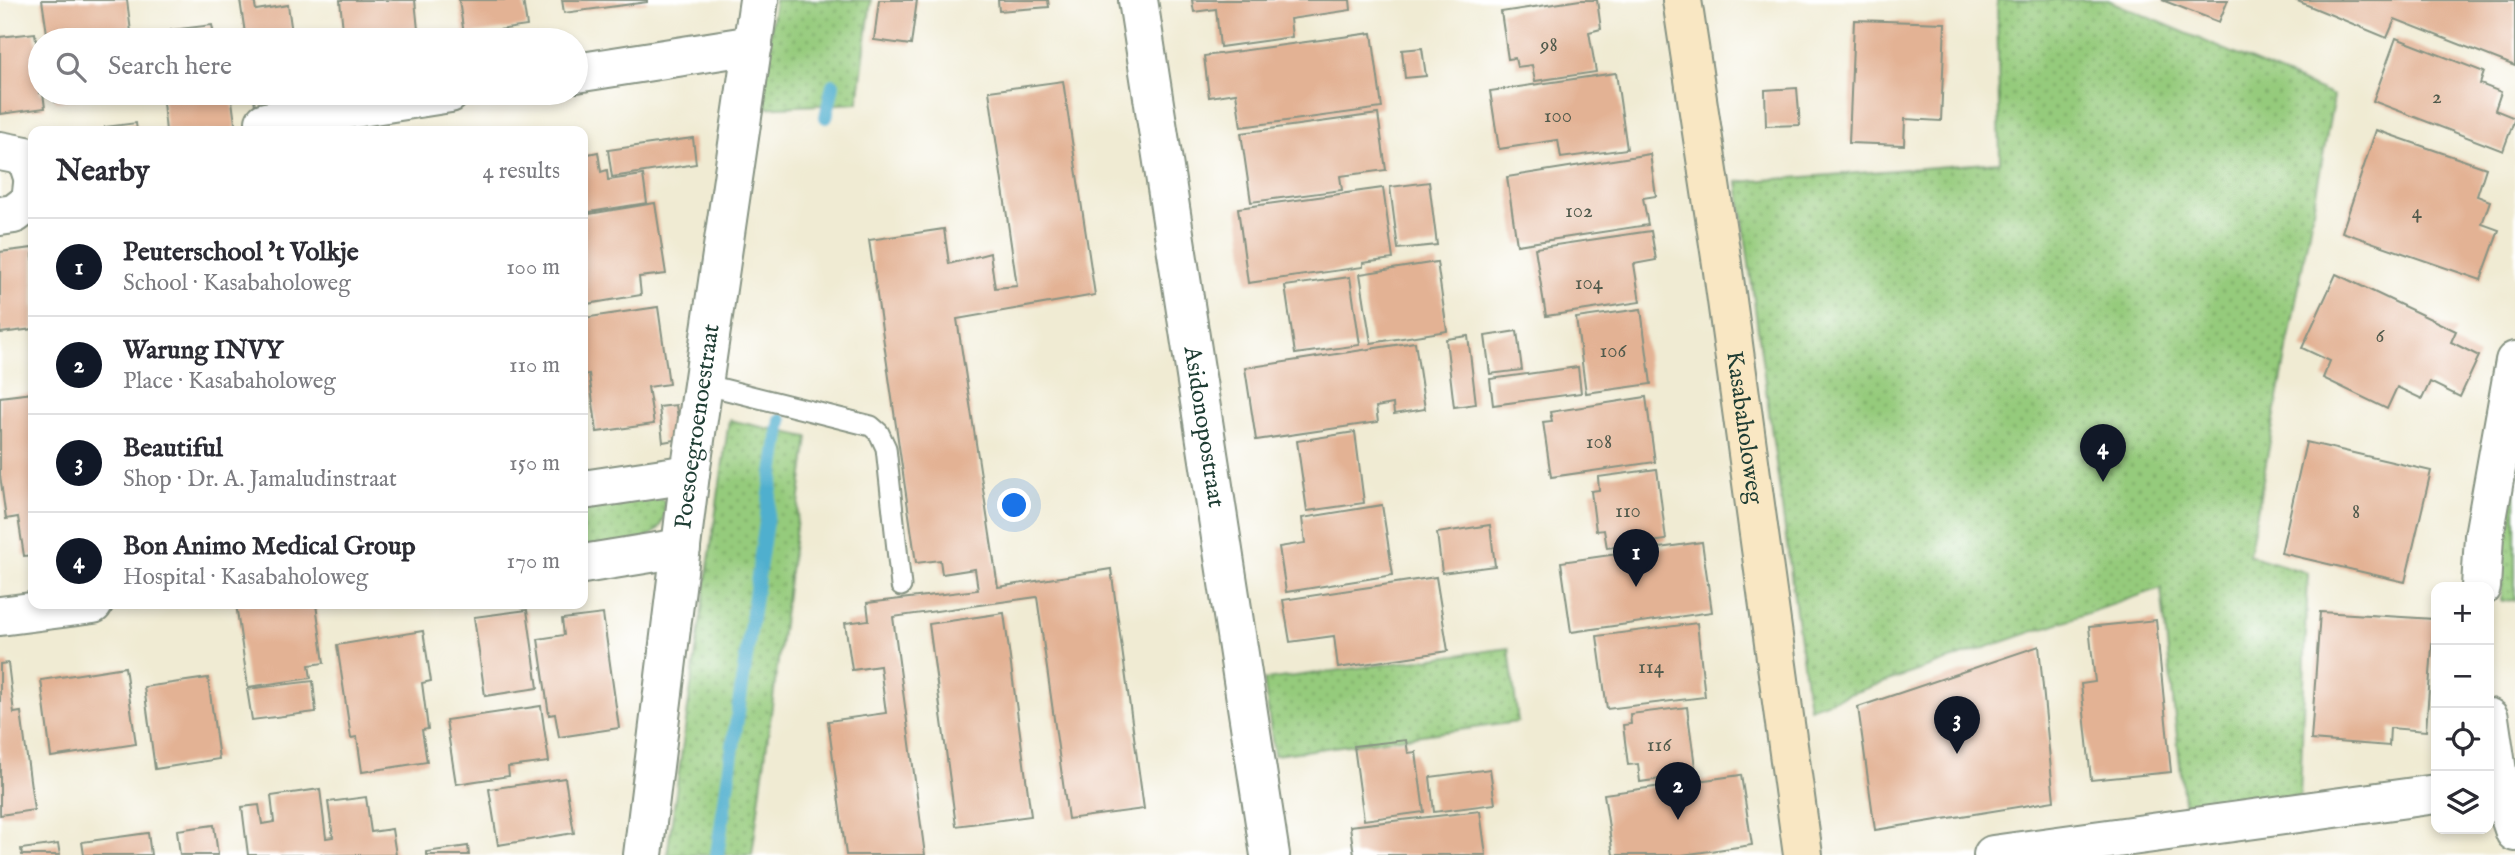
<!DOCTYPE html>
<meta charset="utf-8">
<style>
:root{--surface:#fff;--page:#f2f2f3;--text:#2b2b33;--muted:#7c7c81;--line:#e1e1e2;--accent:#111827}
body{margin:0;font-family:"IM FELL English",serif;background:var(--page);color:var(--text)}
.controls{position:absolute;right:21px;bottom:21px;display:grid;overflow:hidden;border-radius:14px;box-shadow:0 4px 10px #0003}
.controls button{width:63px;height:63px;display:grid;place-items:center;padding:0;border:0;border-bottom:2px solid var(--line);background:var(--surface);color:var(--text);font:35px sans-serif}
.you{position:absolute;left:1015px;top:506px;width:24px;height:24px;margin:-18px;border:5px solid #fff;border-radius:50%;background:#1a73e8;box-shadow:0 0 0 10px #1a73e833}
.badge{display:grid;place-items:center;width:46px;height:46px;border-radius:50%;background:var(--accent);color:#fff;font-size:23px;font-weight:700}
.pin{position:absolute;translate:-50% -58px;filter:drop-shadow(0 2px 4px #0008)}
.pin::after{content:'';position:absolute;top:37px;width:24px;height:21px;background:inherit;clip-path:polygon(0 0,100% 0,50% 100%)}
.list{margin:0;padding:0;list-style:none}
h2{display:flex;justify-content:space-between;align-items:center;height:91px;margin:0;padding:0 28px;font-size:30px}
h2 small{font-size:23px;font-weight:400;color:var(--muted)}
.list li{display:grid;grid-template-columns:46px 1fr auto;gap:21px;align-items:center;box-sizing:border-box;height:98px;padding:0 28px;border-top:2px solid var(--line)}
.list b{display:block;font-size:26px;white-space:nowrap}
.list p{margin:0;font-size:23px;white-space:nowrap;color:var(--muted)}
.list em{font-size:23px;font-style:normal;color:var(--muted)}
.icon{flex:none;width:38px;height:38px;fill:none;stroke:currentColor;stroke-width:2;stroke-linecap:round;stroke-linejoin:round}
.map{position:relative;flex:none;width:2515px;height:855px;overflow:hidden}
.search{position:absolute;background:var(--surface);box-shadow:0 4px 10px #0003;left:28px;top:28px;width:560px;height:77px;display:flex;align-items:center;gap:18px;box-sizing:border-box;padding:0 24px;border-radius:38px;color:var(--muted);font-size:26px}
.panel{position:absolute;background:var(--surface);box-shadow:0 4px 10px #0003;left:28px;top:126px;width:560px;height:483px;border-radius:14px}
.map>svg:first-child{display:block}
</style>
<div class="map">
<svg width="2515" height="855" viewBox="0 0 2515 855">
<defs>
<pattern id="grass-dots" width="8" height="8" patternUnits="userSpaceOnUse" patternTransform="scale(1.75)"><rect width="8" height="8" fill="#95cb7c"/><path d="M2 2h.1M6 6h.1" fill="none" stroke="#79a666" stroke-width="1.8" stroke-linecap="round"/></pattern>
</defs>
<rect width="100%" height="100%" fill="#fff"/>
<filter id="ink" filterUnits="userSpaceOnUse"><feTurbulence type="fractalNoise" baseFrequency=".0143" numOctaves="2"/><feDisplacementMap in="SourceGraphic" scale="14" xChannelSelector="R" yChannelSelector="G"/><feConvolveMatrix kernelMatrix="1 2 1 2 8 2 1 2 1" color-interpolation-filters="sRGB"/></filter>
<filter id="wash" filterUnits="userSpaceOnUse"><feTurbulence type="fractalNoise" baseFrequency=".00686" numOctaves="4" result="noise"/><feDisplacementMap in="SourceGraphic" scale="28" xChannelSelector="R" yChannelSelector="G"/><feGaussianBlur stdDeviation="1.57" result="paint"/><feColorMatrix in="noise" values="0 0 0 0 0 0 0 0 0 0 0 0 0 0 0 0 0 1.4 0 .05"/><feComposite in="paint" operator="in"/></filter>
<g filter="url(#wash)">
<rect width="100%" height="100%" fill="#f0ebd3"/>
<g fill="url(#grass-dots)" stroke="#5a8458" stroke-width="2">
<path d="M775 0H871L858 103 759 108Z"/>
<path d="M1997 0H2108L2334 96 2249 555 2308 573 2300 797 2185 811 2161 588 1809 708 1738 182 2000 162Z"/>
<path d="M729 420 808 437 752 855H667Z"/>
<path d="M2515 446V600L2502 601 2499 524Z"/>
<path d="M651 491 665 502C664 507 665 513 664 518 658 545 605 551 583 556V501Z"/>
<path d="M1509 648 1518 722 1274 755 1264 680Z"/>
</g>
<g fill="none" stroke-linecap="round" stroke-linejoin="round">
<g stroke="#4fafce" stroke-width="14">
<path d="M826 117 833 85"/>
<path d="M717 855 781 420"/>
</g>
</g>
<g id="blocks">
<g fill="#e3b294">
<path d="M42 0H127L132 40H48Z"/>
<path d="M240 0H254L256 10 288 5 293 40H246Z"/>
<path d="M340 0H415L419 40H344Z"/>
<path d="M459 0H523L527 26 464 35Z"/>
<path d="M562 0H647V2L564 13Z"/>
<path d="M879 0H917L911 45 874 40Z"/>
<path d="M998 0H1048L1049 7 999 11Z"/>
<path d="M1192 0H1350L1351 10 1290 19 1292 37 1220 47 1216 9 1194 12Z"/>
<path d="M1580 0H1597L1601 29 1589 32 1596 72 1535 81 1532 65 1517 67 1515 58 1508 59 1501 12Z"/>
<path d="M2162 0H2228L2219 22Z"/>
<path d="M2295 0H2515V66L2395 19 2387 38Z"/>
<path d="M1854 20 1945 23 1941 121 1905 119 1904 145 1849 143Z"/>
<path d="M212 25 215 40H173L171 30Z"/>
<path d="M35 33 40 70V93H43L45 108 0 114V37Z"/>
<path d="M1372 33 1382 108 1241 127 1236 93 1209 97 1204 56Z"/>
<path d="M2396 38 2484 72 2480 84 2501 92 2495 110 2515 118 2503 151 2373 101Z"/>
<path d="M1422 48 1426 76 1405 78 1402 50Z"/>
<path d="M1616 73 1627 149 1561 158 1558 140 1499 149 1490 91Z"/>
<path d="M1063 81 1095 295 957 319 998 587 1111 569 1144 809 1068 819 1037 597 893 617 925 855H846L828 721 886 713 880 666 852 670 845 623 869 620 867 603 978 590 975 569 942 574 940 560 916 563 869 240 944 229 949 264 990 253 995 288 1017 286 989 91Z"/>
<path d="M1797 88 1800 125 1766 126 1765 90Z"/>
<path d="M54 93H122V94L55 102Z"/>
<path d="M162 93H231L236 131H166Z"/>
<path d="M253 93H268L270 102 255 105Z"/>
<path d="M1378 114 1386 170 1340 176 1342 190 1251 202 1241 133Z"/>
<path d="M136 123 137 131H106L105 127Z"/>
<path d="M2376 130 2486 168 2477 196 2490 201 2482 224 2499 230 2481 280 2342 232Z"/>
<path d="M693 138 696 164 612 177 608 150Z"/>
<path d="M598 152 601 172 607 170 608 180 643 175 647 203 583 213V155Z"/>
<path d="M1650 154 1656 196 1643 198 1648 225 1517 245 1507 177Z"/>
<path d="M1429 182 1437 245 1398 249 1390 187Z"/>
<path d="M1383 188 1393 259 1363 263V267L1248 283 1238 208Z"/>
<path d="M655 203 666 274 639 277 641 295 587 304 583 277V215Z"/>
<path d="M1651 231 1656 260 1634 264 1640 302 1546 316 1535 248Z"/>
<path d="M33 248V329L0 333V252Z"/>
<path d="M1437 262 1447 331 1371 343 1360 274Z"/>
<path d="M2336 274 2456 331 2451 342 2479 356 2460 397 2430 382 2422 399 2397 387 2387 409 2323 378 2330 361 2302 348Z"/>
<path d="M1350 277 1360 345 1295 354 1285 286Z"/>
<path d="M658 307 669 384 648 387 654 424 597 432 589 374 583 375V318Z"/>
<path d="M1641 309 1651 384 1586 393 1576 318Z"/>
<path d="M1517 331 1522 370 1490 374 1485 336Z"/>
<path d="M1468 336 1476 404 1454 407 1446 339Z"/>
<path d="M1415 342 1425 409 1394 414 1393 404 1376 407 1378 422 1256 440 1245 368Z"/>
<path d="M1578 367 1581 393 1493 405 1490 379Z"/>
<path d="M33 393V555L24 556 18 517 6 519 0 475V397Z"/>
<path d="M1646 397 1655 462 1551 477 1543 422 1552 421 1550 412Z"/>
<path d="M676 405 681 439 663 442 659 407Z"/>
<path d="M1355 432 1364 503 1307 511 1297 441Z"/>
<path d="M2306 442 2431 471 2405 582 2281 553Z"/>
<path d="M1657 469 1666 540 1607 548 1604 530 1596 531 1591 491 1599 490 1598 477Z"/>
<path d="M1382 505 1393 575 1286 592 1279 547 1305 543 1302 518Z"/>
<path d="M1490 525 1495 566 1442 573 1437 533Z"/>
<path d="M1702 542 1712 612 1571 632 1561 562Z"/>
<path d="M1436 577 1448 651 1338 668 1334 636 1290 642 1283 600Z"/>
<path d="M236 604H316L324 663 309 665 311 678 248 687Z"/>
<path d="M527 610 538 688 485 696 474 617Z"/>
<path d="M2320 612 2434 619 2426 731 2390 728 2389 746 2311 740Z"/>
<path d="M1004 613 1031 816 956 826 929 624Z"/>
<path d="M603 614 619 728 559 737 555 714 549 715 538 639 564 635 562 619Z"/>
<path d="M2156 620 2171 772 2091 780 2081 684 2095 682 2089 627Z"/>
<path d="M1697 623 1705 697 1607 709 1597 636Z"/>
<path d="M423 631 431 681 422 683 428 729 422 730 427 762 362 772 357 737 351 738 337 645Z"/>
<path d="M2039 646 2054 801 1875 830 1858 707Z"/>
<path d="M8 663 14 713 21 712 34 810 0 815V664Z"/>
<path d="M125 667 136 744 51 757 41 680Z"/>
<path d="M208 678 219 759 155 769 144 687Z"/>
<path d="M313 681 316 712 252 720 247 689Z"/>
<path d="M541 706 549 762 508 767 509 776 456 784 446 720Z"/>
<path d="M1687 707 1696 774 1640 782 1638 764 1628 765 1623 725 1631 724 1630 714Z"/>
<path d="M1406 740 1408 753 1416 752 1424 812 1364 820 1354 746Z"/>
<path d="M1490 769 1495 804 1434 812 1430 777Z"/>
<path d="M1741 775 1752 845 1682 855H1613L1604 794Z"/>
<path d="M565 778 574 833 498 845 489 789Z"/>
<path d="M320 789 326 838 333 837 328 802 366 797 371 832 392 829 396 855H248L242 807 259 805 262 824 274 822 271 796Z"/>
<path d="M1480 811 1486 855H1354L1350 826Z"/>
<path d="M214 825 218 855H180L177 830Z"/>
<path d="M148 833 151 855H84L82 842Z"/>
<path d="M58 844 60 855H22L21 849Z"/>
<path d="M468 846 469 855H426V852Z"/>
</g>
</g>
</g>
<g filter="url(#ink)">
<use href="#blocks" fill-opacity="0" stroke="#889484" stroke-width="2"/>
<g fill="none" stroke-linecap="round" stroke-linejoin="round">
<defs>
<path id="lane" d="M703 384 871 426 879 433 886 448 901 586"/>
<g id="street">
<path id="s1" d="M1138 0 1270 855"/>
<path d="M576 73 753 45"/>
<path d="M265 122 450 93"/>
<path d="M0 151 26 156 33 177"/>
<path d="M0 216 14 214 31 201 33 184"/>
<path d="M583 490 690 474"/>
<path d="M583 564 681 548"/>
<path d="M2481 587 2484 536 2515 361"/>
<path d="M0 616 93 604"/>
<path d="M2489 718 2499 785 2515 832"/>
<path id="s2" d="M643 855 690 474 759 0"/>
<path d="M1993 855 2436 794"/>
</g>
<g id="secondary">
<path id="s3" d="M1682 0 1722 264 1803 855"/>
</g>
</defs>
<use href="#lane" stroke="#889484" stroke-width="23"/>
<use href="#street" stroke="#889484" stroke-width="42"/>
<use href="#secondary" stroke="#889484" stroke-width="42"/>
<use href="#lane" stroke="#fff" stroke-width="19"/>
<use href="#street" stroke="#fff" stroke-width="38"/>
<use href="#secondary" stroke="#f9e7c3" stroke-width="38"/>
</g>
</g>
<g text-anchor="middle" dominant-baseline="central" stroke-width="6" stroke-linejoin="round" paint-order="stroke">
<g font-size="21" fill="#505a4c">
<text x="1549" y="45">98</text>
<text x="2437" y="97">2</text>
<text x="1558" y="116">100</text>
<text x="1579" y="211">102</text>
<text x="2417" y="212">4</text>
<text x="1589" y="283">104</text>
<text x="2380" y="336">6</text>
<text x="1613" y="351">106</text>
<text x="1599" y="442">108</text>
<text x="1628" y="511">110</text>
<text x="2356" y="512">8</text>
<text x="1651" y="667">114</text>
<text x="1659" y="745">116</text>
</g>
<g font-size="24" fill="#1f3d34" stroke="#fff">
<text stroke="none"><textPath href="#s2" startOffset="432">Poesoegroenoestraat</textPath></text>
<text stroke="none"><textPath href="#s3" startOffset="432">Kasabaholoweg</textPath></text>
<text stroke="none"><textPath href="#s1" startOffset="432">Asidonopostraat</textPath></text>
</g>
</g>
</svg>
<div class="controls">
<button>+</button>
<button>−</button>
<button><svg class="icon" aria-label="locate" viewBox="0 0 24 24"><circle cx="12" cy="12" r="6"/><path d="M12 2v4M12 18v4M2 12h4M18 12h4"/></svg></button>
<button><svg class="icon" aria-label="layers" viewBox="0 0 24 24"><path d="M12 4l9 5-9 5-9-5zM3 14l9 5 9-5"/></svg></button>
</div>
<div class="you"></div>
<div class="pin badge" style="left:1636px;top:587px">1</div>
<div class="pin badge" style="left:1678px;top:820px">2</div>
<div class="pin badge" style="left:1957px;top:754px">3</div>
<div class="pin badge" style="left:2103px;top:482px">4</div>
<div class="search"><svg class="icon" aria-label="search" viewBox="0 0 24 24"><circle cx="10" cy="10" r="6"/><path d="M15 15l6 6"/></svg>Search here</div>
<section class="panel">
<h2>Nearby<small>4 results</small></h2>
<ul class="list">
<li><span class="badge">1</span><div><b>Peuterschool 't Volkje</b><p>School · Kasabaholoweg</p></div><em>100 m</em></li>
<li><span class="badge">2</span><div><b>Warung INVY</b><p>Place · Kasabaholoweg</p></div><em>110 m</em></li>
<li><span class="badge">3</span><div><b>Beautiful</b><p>Shop · Dr. A. Jamaludinstraat</p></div><em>150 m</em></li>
<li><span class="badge">4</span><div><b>Bon Animo Medical Group</b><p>Hospital · Kasabaholoweg</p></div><em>170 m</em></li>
</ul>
</section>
</div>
